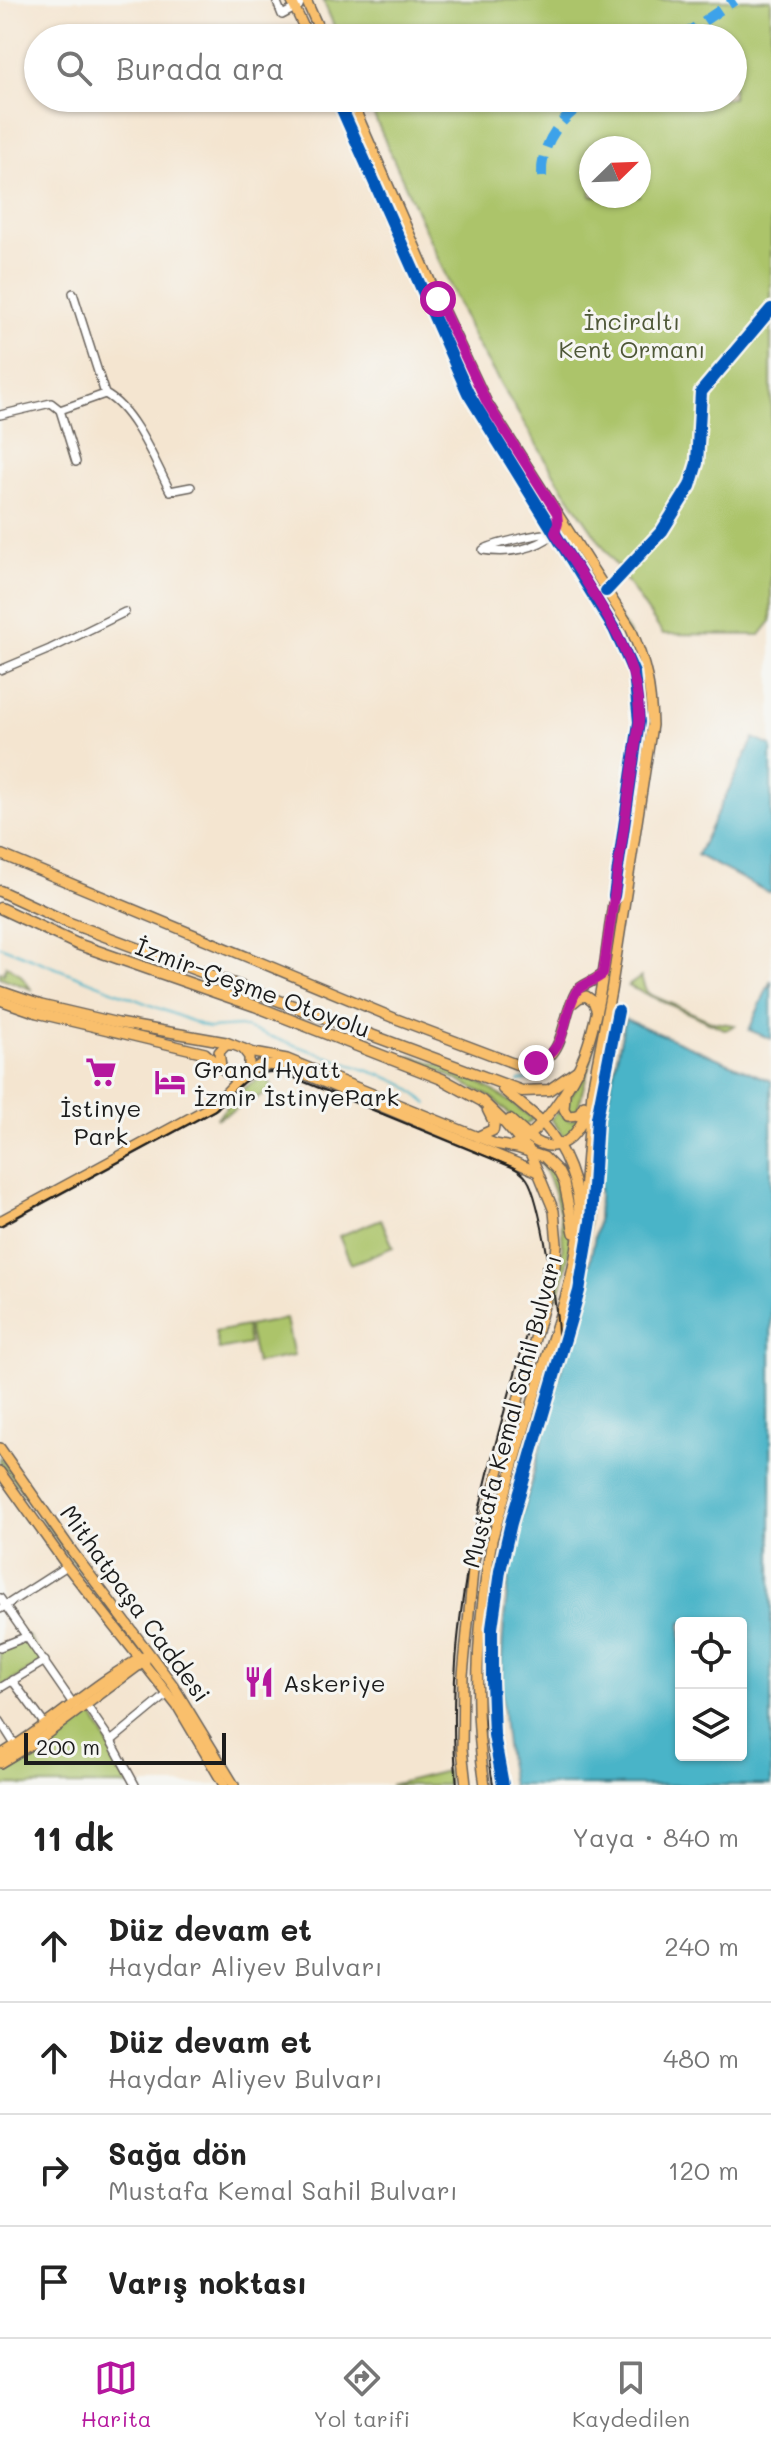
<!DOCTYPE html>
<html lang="tr">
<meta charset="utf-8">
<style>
:root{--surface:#fff;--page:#f2f2f2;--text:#222;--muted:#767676;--line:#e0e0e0;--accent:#b5179e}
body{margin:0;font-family:Mali,sans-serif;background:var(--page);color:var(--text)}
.controls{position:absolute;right:24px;bottom:24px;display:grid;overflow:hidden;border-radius:8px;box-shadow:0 2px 6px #0004}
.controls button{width:72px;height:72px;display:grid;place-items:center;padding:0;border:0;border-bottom:2px solid var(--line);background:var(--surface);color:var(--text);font:40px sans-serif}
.compass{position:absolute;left:579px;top:136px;width:72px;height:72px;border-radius:50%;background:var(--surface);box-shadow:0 2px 6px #0004;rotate:67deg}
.scale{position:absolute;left:24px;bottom:20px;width:202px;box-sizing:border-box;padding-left:8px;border:4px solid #1c1c1c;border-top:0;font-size:22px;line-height:28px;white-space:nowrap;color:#1c1c1c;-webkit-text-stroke:6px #f6f6f2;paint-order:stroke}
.stop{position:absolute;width:24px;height:24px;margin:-18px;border:6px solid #b5179e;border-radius:50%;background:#fff}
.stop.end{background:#b5179e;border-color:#fff;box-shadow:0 2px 8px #0008}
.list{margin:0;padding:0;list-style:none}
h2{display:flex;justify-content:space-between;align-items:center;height:104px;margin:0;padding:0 32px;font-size:34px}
h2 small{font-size:26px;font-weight:400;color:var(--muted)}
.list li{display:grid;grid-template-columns:52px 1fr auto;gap:24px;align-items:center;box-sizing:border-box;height:112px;padding:0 32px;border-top:2px solid var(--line)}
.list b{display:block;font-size:30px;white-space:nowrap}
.list p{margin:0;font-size:26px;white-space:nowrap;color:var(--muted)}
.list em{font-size:26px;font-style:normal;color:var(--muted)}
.icon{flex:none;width:44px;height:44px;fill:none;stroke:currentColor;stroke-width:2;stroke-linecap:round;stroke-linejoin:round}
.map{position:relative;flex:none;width:771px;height:1785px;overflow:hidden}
.search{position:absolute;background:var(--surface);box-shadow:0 2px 6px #0004;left:24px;right:24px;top:24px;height:88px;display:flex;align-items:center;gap:20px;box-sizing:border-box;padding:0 28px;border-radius:44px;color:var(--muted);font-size:30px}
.sheet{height:552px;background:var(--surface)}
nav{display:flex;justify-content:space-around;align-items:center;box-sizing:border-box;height:112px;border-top:2px solid var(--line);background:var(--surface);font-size:22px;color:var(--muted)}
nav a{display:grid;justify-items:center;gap:4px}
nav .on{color:var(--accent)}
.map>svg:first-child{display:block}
</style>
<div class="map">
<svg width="771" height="1785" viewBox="0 0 771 1785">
<rect width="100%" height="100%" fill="#f6f6f2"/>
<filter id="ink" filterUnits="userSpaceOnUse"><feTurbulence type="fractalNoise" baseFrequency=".0125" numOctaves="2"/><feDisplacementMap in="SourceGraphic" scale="16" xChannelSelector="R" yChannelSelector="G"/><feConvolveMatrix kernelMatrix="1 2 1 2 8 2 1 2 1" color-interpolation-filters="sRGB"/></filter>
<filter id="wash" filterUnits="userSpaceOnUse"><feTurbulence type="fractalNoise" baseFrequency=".006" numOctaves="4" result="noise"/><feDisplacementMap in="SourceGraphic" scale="32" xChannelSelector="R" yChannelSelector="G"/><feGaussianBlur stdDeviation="1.8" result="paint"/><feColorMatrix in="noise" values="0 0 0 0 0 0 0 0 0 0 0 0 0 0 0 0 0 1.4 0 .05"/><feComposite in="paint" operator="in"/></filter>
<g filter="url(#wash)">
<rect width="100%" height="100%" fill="#f4e5d0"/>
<g fill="#acc46a" stroke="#647043" stroke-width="2" fill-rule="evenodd">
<path d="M323 0H771V621L760 635 663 634 559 482 475 341 366 98H733V38H339ZM591 148H639V196H591Z"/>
<path d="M563 541 569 543 628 632 639 658 647 687 648 728 624 884 619 887C629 820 654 727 635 662 624 627 584 574 563 541Z"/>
<path d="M622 896 602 1020 577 1111 571 1114 563 1107C570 1097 578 1086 583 1075 604 1019 610 957 618 898Z"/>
<path d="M6 965 20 974 31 989 0 977V972L4 973Z"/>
<path d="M641 977 645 989 649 994 713 1022 735 1025 726 1030 628 986Z"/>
<path d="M410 1056C456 1067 496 1089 533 1119L523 1127 493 1098Z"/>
<path d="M606 1066 592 1148 588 1239 578 1291 517 1500 576 1289 587 1209 592 1116 600 1068Z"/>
<path d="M268 1077 272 1090 216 1119C231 1103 245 1080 268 1077Z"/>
<path d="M558 1112 569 1120 579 1118 567 1140 551 1119Z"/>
<path d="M540 1162C585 1185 571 1261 557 1299 553 1287 560 1275 561 1262 566 1227 557 1192 540 1162Z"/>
<path d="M381 1219 393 1247 351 1264 339 1236Z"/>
<path d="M286 1319 294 1356 256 1363 248 1326Z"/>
<path d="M246 1326 249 1344 219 1350 215 1332Z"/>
<path d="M0 1456 142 1649 139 1653 0 1462Z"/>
<path d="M28 1636 45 1661 0 1688V1647Z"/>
<path d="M91 1711 130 1785H0V1765Z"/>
<path d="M446 1771 448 1785H390Z"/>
</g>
<g fill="#4ab4c8" stroke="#336872" stroke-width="2" fill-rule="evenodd">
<path d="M754 738 771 746V892L769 893 697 855Z"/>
<path d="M771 980V1039L749 1030Z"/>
<path d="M625 1019 771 1081V1785H512C496 1702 499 1622 516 1539L590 1261 598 1220 601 1150 607 1104ZM681 1623H741V1755H681Z"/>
</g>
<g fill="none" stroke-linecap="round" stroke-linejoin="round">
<g stroke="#4ab4c8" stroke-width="2">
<path d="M0 946 209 1028 240 1026 389 1078 405 1085 428 1104"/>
<path d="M519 1081 543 1078"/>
</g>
<path stroke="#2e5961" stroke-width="2" stroke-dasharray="10 8" stroke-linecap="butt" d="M769 985 771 987"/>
</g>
</g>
<g filter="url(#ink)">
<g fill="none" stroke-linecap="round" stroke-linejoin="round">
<defs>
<g id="minor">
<path d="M276 0 282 15 299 6 301 0"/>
<path d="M73 293 105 394"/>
<path d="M60 410 76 462"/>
<path d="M0 415 51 403 60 410 105 394C134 409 155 462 170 491L191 487"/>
<path d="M557 515 555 533C535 550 508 554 483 550 490 544 542 533 553 533 562 533 569 540 574 547"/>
<path d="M0 670 50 649 125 612"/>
<path d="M0 1598 74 1705"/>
<path d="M0 1609 67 1566"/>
<path d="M0 1647 28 1636"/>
<path d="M12 1680 46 1726"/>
<path d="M0 1688 45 1661"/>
<path d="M87 1706 111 1741 135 1785"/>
<path d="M0 1721 16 1746"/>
<path d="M111 1741 168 1694"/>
</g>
<g id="major">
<path d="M291 0 309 38"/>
<path d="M306 0 323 38"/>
<path d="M337 98 468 393 614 629C629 660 640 687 639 722 630 785 621 847 612 910 605 957 601 1008 585 1053 574 1083 540 1135 511 1147"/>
<path d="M350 98 438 299 487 403 631 629C646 664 651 687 652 725L611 991 592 1090 584 1192 579 1220"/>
<path d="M0 854 394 1018 518 1065C568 1069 559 1021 576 992 581 984 596 981 603 974"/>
<path d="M0 991 41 1005 118 1023 226 1042 254 1053 287 1059 495 1144 517 1148 544 1157 558 1171 564 1183 574 1233"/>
<path d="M0 1000 37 1013 205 1053 233 1078 242 1077 260 1065 285 1066 538 1172"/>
<path d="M573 1003 579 998 586 996 593 1001 596 1009"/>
<path d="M221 1066 219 1052 226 1045H233"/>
<path d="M565 1095 564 1109 568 1116 578 1115 584 1105"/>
<path d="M529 1137C557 1159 578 1137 587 1109"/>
<path d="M0 1221 214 1105 249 1069V1057L243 1049"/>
<path d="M0 1448 72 1551 173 1685 234 1785"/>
<path d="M0 1472 67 1566 178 1707 224 1785"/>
<path d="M0 1755C50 1726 92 1684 143 1657"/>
<path d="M0 1763 40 1739 145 1661"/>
<path d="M466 1785 462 1749 463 1675 474 1560 555 1266 557 1244 554 1211 528 1148"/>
<path d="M485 1785C472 1703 477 1621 492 1540 510 1477 528 1414 548 1352 561 1311 578 1265 579 1222 580 1185 565 1148 541 1121"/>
</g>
<g id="highway">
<path d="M0 891 67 922 522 1091 549 1090 578 1070"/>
<path d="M0 908 77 944 255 1006 442 1079 482 1101 505 1123 529 1151"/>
<path d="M503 1089 541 1121"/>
<path d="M510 1120 529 1137"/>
<path d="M478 1137 493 1130 494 1122 488 1110"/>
</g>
</defs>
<use href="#minor" stroke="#68625b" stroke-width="10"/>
<use href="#major" stroke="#68625b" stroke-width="12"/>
<use href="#highway" stroke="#68625b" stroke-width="13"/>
<use href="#minor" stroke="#fff" stroke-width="7"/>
<use href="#major" stroke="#f9bf6c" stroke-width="9"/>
<use href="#highway" stroke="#f9bf6c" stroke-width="10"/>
<g stroke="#1c1c1c" stroke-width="2">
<path d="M0 1226 215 1110C236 1089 247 1070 280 1072L512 1167C518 1170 523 1173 527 1179 540 1197 559 1316 558 1341L507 1524 487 1630 485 1725 493 1785"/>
<path d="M457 1785C440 1605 495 1446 543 1276L542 1266"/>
</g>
<g stroke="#3da2ea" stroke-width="10" stroke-dasharray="20 10" stroke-linecap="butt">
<path d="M679 38 735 0"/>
<path d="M542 177C540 141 563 116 591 98"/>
</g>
<defs>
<g id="cycleway">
<path d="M337 98 468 393 614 629 634 673 639 722 614 896"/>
<path d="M606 591 662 531 690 486 697 463 701 392 771 309"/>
<path d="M503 1785 494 1735 492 1681V1628L500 1571 511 1523 579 1291 591 1221 597 1118 618 1011"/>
</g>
</defs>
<use href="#cycleway" stroke="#f6f6f2" stroke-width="17"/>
<use href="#cycleway" stroke="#0057b8" stroke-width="12"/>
</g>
</g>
<g fill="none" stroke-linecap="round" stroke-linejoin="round" filter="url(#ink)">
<path stroke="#b5179e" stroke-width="10" d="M438 299 487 403 557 513 558 523 555 533C590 591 641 651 639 722L603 974C596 981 581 984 576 992 561 1019 570 1047 536 1063"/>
</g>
<defs>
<symbol id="supermarket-bare" viewBox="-9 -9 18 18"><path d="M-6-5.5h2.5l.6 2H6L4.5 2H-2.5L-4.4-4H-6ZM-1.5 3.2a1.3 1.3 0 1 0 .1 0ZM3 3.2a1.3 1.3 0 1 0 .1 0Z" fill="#b5179e" stroke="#f6f6f2" stroke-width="2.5" paint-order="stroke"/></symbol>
<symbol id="hotel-bare" viewBox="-9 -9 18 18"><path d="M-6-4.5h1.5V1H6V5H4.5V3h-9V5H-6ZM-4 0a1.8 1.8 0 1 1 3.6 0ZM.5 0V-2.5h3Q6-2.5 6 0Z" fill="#b5179e" stroke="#f6f6f2" stroke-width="2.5" paint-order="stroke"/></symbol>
<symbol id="restaurant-bare" viewBox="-9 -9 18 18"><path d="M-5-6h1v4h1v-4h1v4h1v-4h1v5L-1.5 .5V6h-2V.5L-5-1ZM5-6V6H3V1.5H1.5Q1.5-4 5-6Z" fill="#b5179e" stroke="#f6f6f2" stroke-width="2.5" paint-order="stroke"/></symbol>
</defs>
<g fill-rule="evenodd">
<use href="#supermarket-bare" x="79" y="1050" width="44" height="44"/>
<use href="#hotel-bare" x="148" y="1060" width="44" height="44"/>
<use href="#restaurant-bare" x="237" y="1660" width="44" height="44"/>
</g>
<g text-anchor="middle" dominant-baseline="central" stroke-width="6" stroke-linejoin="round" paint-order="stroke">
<g font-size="24" fill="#4e5737" stroke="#f6f6f2">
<text x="632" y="320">İnciraltı<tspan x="632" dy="28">Kent Ormanı</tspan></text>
</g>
<g font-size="24" fill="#1c1c1c" stroke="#f6f6f2">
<text transform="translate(253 987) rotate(20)">İzmir-Çeşme Otoyolu</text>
<text transform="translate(511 1411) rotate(-75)">Mustafa Kemal Sahil Bulvarı</text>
<text transform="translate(136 1603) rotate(54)">Mithatpaşa Caddesi</text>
</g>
<g font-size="24" fill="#1c1c1c" stroke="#f6f6f2" text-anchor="start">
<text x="194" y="1068">Grand Hyatt<tspan x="194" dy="28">İzmir İstinyePark</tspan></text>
<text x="101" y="1107" text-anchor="middle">İstinye<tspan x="101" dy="28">Park</tspan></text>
<text x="283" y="1682">Askeriye</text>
</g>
</g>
</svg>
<div class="controls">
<button><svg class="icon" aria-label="locate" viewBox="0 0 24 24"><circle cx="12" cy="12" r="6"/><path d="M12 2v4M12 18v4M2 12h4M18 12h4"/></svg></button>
<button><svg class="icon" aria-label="layers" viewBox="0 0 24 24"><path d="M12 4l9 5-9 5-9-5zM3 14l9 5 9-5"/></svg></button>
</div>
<svg class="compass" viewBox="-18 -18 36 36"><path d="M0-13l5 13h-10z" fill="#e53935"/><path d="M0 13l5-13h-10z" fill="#767676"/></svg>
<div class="scale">200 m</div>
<div class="stop" style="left:438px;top:299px"></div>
<div class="stop end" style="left:536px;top:1063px"></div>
<div class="search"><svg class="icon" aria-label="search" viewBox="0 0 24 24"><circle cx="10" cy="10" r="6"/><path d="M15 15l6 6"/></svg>Burada ara</div>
</div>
<section class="sheet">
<h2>11 dk<small>Yaya · 840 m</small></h2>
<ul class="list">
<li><svg class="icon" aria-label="ahead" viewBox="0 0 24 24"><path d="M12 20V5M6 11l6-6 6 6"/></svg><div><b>Düz devam et</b><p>Haydar Aliyev Bulvarı</p></div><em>240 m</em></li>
<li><svg class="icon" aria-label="ahead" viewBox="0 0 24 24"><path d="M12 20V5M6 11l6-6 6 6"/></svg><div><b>Düz devam et</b><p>Haydar Aliyev Bulvarı</p></div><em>480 m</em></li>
<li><svg class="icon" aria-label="right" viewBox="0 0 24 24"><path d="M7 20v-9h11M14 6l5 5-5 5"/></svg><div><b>Sağa dön</b><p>Mustafa Kemal Sahil Bulvarı</p></div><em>120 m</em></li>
<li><svg class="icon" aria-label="arrive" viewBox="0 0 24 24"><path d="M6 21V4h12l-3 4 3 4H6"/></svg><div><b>Varış noktası</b></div></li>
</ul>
</section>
<nav>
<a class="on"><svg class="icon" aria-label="map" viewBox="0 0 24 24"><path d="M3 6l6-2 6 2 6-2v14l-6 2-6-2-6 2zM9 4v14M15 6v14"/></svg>Harita</a>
<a><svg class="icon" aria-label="directions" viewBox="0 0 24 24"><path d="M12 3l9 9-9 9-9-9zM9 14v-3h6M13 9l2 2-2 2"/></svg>Yol tarifi</a>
<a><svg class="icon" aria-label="saved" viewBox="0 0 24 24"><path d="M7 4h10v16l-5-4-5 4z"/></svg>Kaydedilen</a>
</nav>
